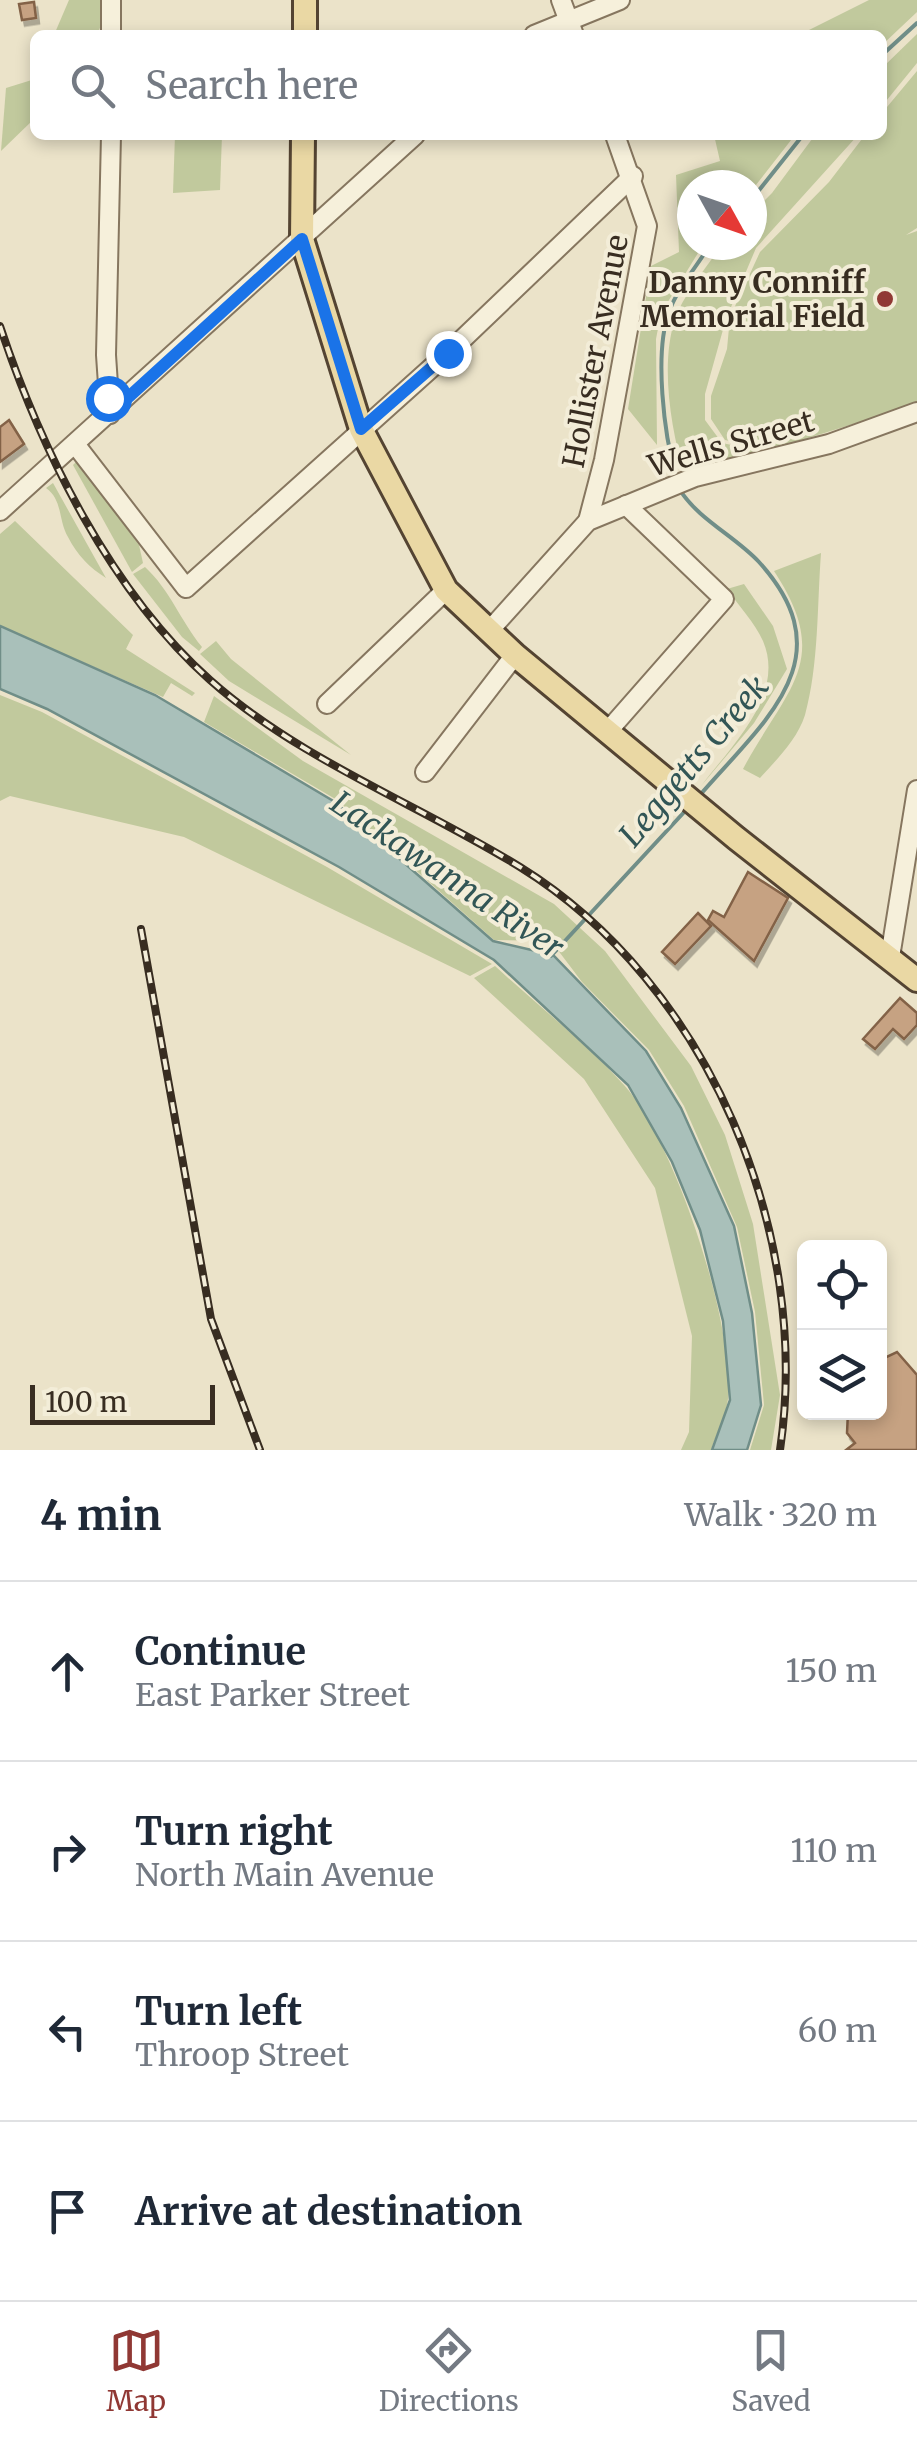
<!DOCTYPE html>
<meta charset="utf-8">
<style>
:root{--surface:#fff;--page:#f2f2f3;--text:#1f2937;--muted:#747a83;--line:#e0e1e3;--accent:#903834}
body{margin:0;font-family:Merriweather,serif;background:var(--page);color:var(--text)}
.controls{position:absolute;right:30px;bottom:30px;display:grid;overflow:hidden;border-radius:15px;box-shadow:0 5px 15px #0003}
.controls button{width:90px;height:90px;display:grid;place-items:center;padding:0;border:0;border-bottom:2px solid var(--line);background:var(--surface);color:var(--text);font:50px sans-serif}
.compass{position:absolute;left:677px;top:170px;width:90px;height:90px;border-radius:50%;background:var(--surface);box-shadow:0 5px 15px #0003;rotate:130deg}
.scale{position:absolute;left:30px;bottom:25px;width:185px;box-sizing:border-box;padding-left:10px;border:5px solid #382d21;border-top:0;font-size:28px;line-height:35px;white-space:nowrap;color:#382d21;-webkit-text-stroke:8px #f3edd8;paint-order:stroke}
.stop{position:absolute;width:30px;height:30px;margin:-22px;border:8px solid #1a73e8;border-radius:50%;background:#fff}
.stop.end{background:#1a73e8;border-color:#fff;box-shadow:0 2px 10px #0008}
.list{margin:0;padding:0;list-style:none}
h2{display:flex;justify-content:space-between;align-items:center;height:130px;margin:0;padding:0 40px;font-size:42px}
h2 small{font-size:32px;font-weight:400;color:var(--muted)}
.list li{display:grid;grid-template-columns:65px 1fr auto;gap:30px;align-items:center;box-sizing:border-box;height:180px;padding:0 40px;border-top:2px solid var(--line)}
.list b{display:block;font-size:38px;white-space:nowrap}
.list p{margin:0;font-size:32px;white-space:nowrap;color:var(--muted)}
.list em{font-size:32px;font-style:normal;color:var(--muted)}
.icon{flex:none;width:55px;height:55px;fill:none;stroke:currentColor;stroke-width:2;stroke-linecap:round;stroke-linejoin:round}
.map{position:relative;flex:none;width:917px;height:1450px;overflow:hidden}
.search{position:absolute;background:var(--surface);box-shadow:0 5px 15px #0003;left:30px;right:30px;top:30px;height:110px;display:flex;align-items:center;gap:25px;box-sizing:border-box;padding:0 35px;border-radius:15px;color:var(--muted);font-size:38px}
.sheet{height:850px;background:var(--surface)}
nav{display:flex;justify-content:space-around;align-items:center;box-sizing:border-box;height:140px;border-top:2px solid var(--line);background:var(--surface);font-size:28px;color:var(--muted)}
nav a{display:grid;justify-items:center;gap:5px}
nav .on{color:var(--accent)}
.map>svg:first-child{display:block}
</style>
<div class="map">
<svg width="917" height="1450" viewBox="0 0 917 1450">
<defs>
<filter id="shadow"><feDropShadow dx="3" dy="5.5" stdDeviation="0" flood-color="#0004"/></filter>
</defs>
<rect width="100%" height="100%" fill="#ebe3c9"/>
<g fill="#c1c99d">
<path d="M69 0H101L104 18 97 35H54Z"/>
<path d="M869 0H917V12L882 45V35H799Z"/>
<path d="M917 34V63L882 106V68Z"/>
<path d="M917 71V228L906 235 917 231V404L770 450 725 440 711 419V396L727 349 730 317 760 252 829 182 865 135H882V113Z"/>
<path d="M35 79V118L1 151 6 88Z"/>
<path d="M175 135H222L220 190 173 193Z"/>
<path d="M714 135H795L752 190V185H692V245H703L661 313 656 339 657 445 628 409 651 266 679 252 676 175 720 161Z"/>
<path d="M815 135H858L756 248 726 319 705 394V420L722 443 765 452 684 474C671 428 660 365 675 319 684 293 707 268 721 245H752V213L772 193Z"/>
<path d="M77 461 139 545 143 563 132 572 73 465Z"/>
<path d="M53 483 106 578C90 568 77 555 68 537 58 520 63 500 46 488Z"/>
<path d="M15 521 133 635 126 649 195 693 192 696 171 683 163 697 0 626V534Z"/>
<path d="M821 553C817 606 819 664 805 715 797 740 777 759 760 778L743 769C786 688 834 662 774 571Z"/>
<path d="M145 567C170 590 180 620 202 647L199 651 182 637 133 574Z"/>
<path d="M744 584 773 626 787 669 754 723 701 786C731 746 786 695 763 641 755 623 738 605 727 589Z"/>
<path d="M216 641 231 659 351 755 229 681 200 654Z"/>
<path d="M0 695 42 712 327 867 492 964 470 976 184 837 10 796 0 801Z"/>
<path d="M214 696 303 761 554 904 605 951 691 1066 725 1135 753 1224 780 1395 771 1450H750L764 1405 755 1312 737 1227 684 1106 649 1050 582 982 551 941 494 940 337 800 204 722Z"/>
<path d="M495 966C537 1005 585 1042 624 1085 674 1140 735 1324 728 1399 726 1416 716 1434 711 1450H681L689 1432 692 1336 655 1188 584 1079 474 978Z"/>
</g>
<path fill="#a9c0ba" stroke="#708e88" stroke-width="2.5" d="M0 626 155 695 335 802 493 941 553 955 646 1051 681 1108 734 1226 752 1313 761 1405 747 1450H712L730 1400 723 1321 700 1230 672 1162 628 1085 494 960 339 867 47 709 0 689Z"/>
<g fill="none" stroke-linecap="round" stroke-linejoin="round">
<g stroke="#708e88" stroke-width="4">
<path d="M882 55 917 23"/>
<path d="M752 199 803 135"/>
<path d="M676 476C664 435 654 353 669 312 677 289 697 266 710 245"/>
<path d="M680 490C698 519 736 537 759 562 846 658 765 720 700 795"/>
<path d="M551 956 687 809"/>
</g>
</g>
<g fill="#c6a282" stroke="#836247" stroke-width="2.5" filter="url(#shadow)">
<path d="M34 2 36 18 22 20 19 4Z"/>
<path d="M9 420 24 444 0 462V427Z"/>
<path d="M748 872 788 898 754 961 708 920 713 911 724 917Z"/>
<path d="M698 913 711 926 675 964 662 952Z"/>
<path d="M900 998 917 1013V1025L904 1039 893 1029 875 1049 863 1039Z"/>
<path d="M897 1352 917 1375V1450H846L855 1443 847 1433 848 1412H880V1360Z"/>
</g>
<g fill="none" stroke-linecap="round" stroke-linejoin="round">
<defs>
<g id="minor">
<path d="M561 0 574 35"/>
<path d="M111 35V0"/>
<path d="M534 35 620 0"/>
<path d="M110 414 106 355 111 135"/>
<path d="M75 444 186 588 448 353 633 176"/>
<path d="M0 511 415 135"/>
<path d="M588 521 604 460 647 226 615 135"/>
<path d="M489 631 588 521 695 477 829 444 917 412"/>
<path d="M327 704 446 590"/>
<path d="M608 731 724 599 626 505"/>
<path d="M425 772 515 655"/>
<path d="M890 957 917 790"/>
</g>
<g id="major">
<path d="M305 35V0"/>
<path d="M303 135 302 239 361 429 446 590 515 655 736 838 917 980"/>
</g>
</defs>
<use href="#minor" stroke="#86765f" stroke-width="22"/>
<use href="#major" stroke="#544432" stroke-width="28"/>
<use href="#minor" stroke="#f6f0db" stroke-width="18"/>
<use href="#major" stroke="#ead8a4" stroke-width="22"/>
<defs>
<g id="rail">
<path d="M0 326C41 450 111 592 210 680 300 760 418 804 520 867 709 984 812 1234 780 1450"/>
<path d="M141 929 211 1319 260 1450"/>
</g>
</defs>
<use href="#rail" stroke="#382d21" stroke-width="8"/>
<use href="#rail" stroke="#f3edd8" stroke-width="4" stroke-dasharray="11" stroke-linecap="butt"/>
</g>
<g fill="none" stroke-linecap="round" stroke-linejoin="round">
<path stroke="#1a73e8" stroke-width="12" d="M108 398 110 414 302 239 361 429 448 353"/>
</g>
<circle fill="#903834" stroke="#f3edd8" stroke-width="4" cx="885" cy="299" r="10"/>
<g text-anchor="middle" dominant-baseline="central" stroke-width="8" stroke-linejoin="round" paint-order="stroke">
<g font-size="30" font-weight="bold" fill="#382d21" stroke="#f3edd8" text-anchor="end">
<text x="865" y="282">Danny Conniff<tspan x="865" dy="34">Memorial Field</tspan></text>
</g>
<g font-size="30" fill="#382d21" stroke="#f3edd8">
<text transform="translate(595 351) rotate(-79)">Hollister Avenue</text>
<text transform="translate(731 443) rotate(-16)">Wells Street</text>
</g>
<g font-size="32" font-style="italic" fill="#325656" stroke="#f3edd8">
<text transform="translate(694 761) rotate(-50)">Leggetts Creek</text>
<text transform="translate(447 875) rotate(34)">Lackawanna River</text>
</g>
</g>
</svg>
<div class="controls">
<button><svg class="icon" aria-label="locate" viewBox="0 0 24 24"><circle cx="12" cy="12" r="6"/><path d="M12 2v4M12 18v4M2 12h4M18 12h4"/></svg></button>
<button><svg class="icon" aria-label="layers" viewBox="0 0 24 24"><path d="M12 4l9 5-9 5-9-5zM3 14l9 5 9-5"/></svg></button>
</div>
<svg class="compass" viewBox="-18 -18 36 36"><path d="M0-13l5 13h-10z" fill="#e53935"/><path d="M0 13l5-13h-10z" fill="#747a83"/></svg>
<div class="scale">100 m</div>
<div class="stop" style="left:108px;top:398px"></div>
<div class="stop end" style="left:448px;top:353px"></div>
<div class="search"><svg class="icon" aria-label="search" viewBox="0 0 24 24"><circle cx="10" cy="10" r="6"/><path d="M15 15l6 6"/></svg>Search here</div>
</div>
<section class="sheet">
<h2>4 min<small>Walk · 320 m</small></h2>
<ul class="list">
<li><svg class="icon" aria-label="ahead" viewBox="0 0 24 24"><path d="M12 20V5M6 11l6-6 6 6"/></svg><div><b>Continue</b><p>East Parker Street</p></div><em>150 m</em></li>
<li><svg class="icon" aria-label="right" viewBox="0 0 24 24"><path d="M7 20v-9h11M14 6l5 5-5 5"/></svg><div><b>Turn right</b><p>North Main Avenue</p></div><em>110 m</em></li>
<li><svg class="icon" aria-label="left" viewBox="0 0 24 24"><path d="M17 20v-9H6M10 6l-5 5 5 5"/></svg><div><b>Turn left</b><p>Throop Street</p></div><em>60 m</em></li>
<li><svg class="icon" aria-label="arrive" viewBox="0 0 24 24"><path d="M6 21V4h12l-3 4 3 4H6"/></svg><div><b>Arrive at destination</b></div></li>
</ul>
</section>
<nav>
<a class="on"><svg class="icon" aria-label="map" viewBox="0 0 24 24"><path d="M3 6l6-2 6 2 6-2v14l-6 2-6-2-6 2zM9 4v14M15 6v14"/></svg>Map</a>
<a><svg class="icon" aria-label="directions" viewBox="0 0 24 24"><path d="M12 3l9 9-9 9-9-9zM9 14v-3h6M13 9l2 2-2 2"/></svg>Directions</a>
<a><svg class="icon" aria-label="saved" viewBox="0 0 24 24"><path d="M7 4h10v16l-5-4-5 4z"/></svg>Saved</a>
</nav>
